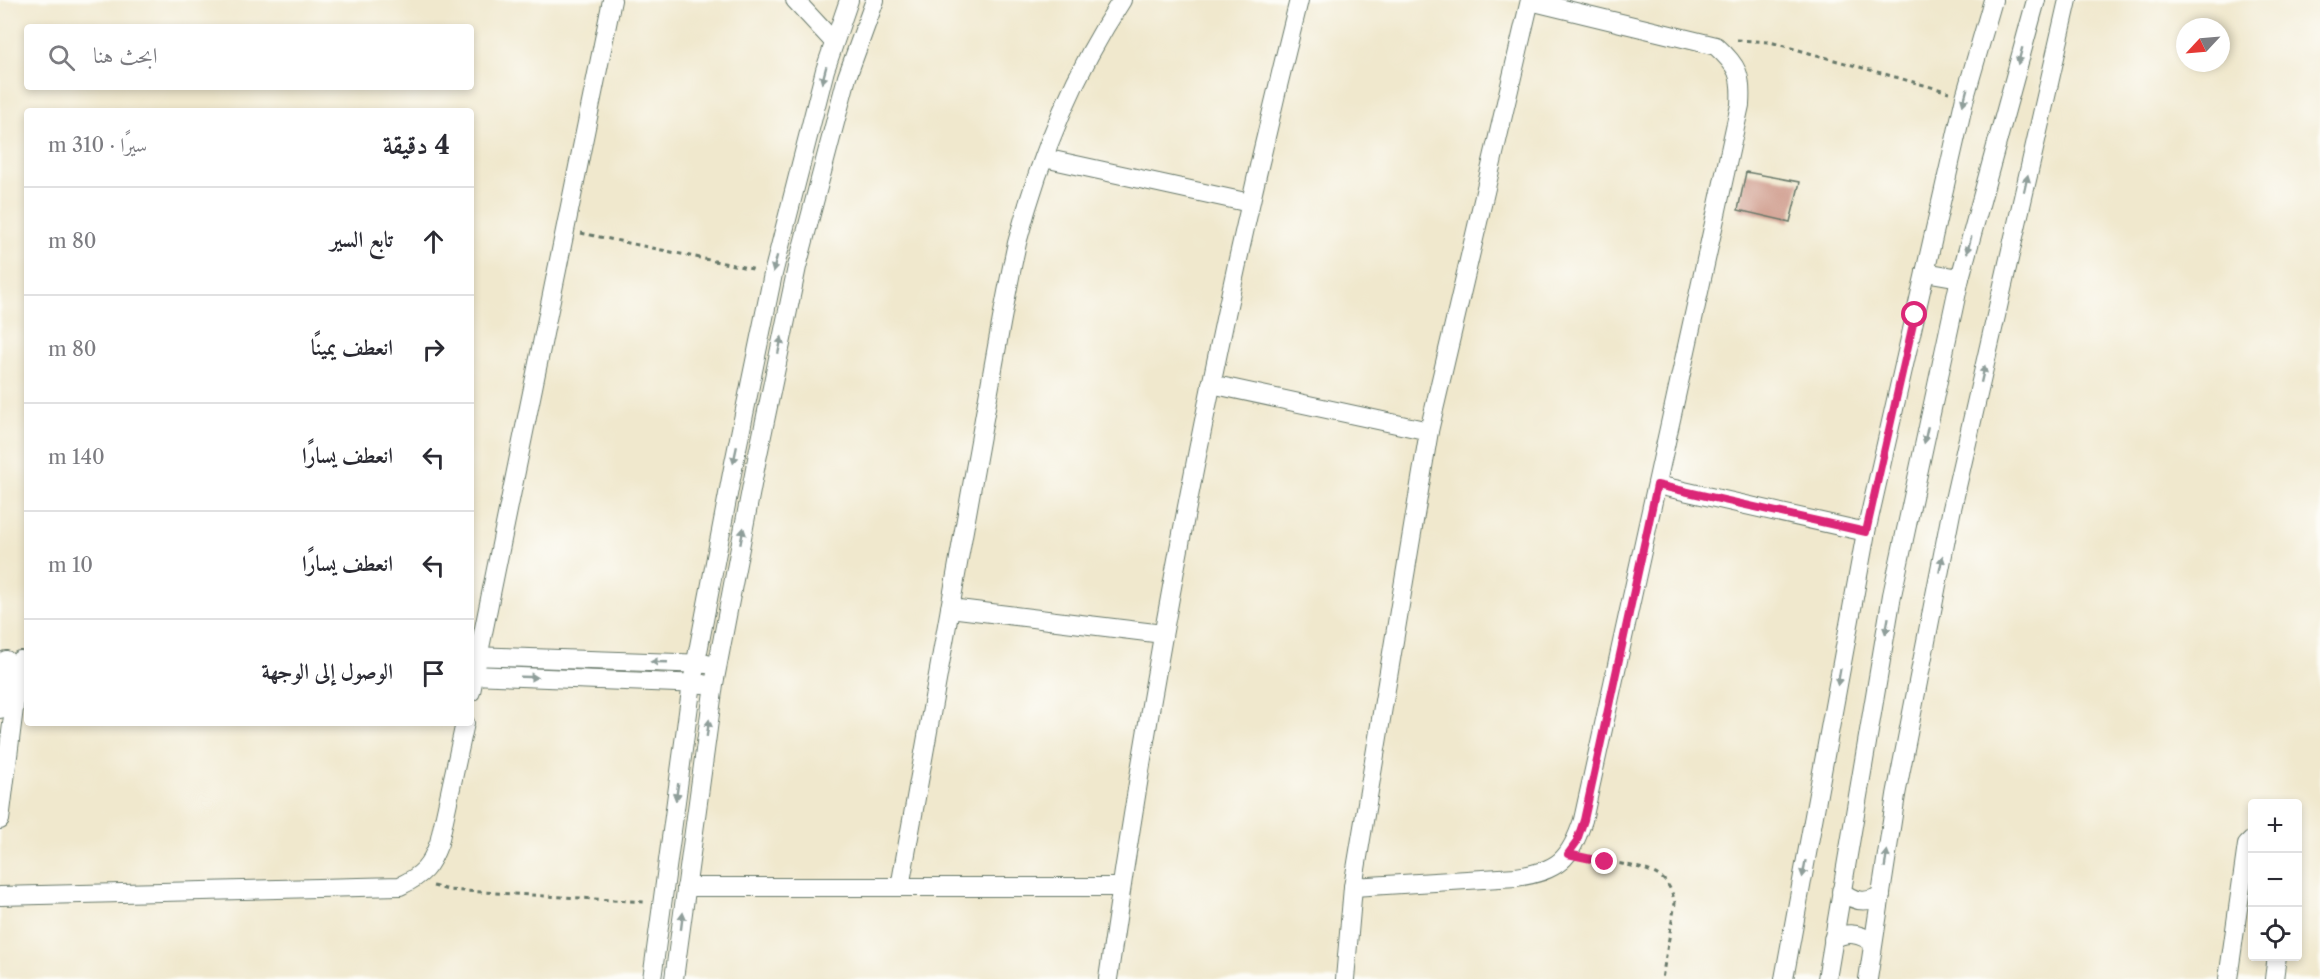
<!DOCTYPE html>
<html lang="ar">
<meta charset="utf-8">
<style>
:root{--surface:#fff;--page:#f7f7f7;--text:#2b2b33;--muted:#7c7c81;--line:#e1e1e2}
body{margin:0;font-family:"Libre Caslon Text",Amiri,serif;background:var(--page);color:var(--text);direction:rtl}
.controls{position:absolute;right:18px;bottom:18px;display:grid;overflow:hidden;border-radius:6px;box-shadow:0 3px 9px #0003}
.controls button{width:54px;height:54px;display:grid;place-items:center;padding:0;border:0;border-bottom:2px solid var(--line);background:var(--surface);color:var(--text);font:30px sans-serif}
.compass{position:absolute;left:2176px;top:18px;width:54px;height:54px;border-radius:50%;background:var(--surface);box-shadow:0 3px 9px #0003;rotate:244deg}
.stop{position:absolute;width:18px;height:18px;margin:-14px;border:4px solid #db2777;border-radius:50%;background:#fff}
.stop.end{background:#db2777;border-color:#fff;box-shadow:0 2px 6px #0008}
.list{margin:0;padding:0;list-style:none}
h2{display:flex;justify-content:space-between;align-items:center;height:78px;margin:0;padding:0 24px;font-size:26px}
h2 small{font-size:20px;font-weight:400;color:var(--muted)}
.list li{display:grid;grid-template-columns:39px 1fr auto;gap:18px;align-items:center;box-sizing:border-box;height:108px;padding:0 24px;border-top:2px solid var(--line)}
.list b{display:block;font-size:22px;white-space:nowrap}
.list em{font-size:20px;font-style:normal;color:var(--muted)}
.icon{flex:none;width:33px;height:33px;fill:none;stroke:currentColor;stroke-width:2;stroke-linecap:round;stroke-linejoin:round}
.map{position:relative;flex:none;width:2320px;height:979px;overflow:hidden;direction:ltr}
.search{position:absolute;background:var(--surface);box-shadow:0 3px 9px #0003;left:24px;top:24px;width:450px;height:66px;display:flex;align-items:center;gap:15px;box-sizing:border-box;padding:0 21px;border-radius:6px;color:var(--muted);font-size:22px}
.panel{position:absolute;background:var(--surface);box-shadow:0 3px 9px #0003;left:24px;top:108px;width:450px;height:618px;border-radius:6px;direction:rtl}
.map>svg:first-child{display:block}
</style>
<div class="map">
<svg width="2320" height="979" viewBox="0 0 2320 979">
<rect width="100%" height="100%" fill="#fdfcf7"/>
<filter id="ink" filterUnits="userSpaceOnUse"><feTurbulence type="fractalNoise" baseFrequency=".0167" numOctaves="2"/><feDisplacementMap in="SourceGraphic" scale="12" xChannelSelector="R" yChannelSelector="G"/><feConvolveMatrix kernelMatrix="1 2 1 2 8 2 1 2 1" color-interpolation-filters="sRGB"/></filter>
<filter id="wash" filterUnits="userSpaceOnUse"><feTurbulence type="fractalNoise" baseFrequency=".008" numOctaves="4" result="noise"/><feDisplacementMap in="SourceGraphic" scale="24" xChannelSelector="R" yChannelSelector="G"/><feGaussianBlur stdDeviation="1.35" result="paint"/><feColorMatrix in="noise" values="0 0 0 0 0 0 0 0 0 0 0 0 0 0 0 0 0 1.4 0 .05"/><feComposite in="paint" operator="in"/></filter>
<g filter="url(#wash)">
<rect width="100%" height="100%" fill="#f0e8cd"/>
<g id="blocks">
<path fill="#ce9989" d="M1746 172 1800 182 1790 222 1738 210Z"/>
</g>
</g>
<g filter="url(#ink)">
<use href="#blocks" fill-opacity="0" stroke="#68796a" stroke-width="1.5"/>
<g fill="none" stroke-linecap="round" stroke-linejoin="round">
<defs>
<g id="minor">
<path d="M795 0 833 41"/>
<path d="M1044 158 1250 203"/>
<path d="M1925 272 1960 278"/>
<path d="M1211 384 1429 431"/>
<path d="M1657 485 1866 532"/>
<path d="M950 608 1163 634"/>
<path d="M471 656 707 664"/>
<path d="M471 675 703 684"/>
<path d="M471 692 612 0"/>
<path d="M0 709 6 660"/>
<path d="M0 820 20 660"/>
<path d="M686 887H1121"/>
<path d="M900 887 1001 324C1006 297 1011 270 1017 243 1039 159 1074 73 1122 0"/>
<path d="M1353 887 1516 877C1558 871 1570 860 1583 820L1740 105C1742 75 1738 66 1716 46L1530 1"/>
<path d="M1841 891C1854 902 1866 904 1881 895"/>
<path d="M0 896 400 886C423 875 430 867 439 843L465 723"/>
<path d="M1833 939C1848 931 1860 933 1873 943"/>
<path d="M652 979 692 683 734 463 773 274 825 70 849 0"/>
<path d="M674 979 714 684 756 464 797 267 847 77 875 0"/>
<path d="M1108 979C1155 650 1218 323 1299 0"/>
<path d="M1345 979 1353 887 1429 431 1530 0"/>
<path d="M1784 979 1866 532 1965 97 1993 0"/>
<path d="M1827 979 1892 595 1960 278 2036 0"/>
<path d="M1868 979 1896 795 1951 513 2068 0"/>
<path d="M2228 979 2247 845 2252 840"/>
<path d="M2274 979 2277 956"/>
</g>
</defs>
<use href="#minor" stroke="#68796a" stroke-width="20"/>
<g stroke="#68796a" stroke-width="3" stroke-dasharray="4.5 4.5" stroke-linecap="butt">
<path d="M1737 40 1770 42 1949 92"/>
<path d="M581 233 757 270"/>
<path d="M1584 858C1605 862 1651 865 1665 881 1671 888 1673 895 1675 903L1662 979"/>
<path d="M433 886 448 890 645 902"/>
</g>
<use href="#minor" stroke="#fff" stroke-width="18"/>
</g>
<defs><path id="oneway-solid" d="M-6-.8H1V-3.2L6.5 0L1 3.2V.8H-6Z" transform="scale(1.5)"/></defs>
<g fill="#8f9e9a">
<use href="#oneway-solid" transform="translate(2020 56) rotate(105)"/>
<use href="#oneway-solid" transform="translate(824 75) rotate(105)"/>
<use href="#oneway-solid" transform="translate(1965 97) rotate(105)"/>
<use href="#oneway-solid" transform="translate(2026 183) rotate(-77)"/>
<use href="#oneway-solid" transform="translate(1969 245) rotate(105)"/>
<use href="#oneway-solid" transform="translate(775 264) rotate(104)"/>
<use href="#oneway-solid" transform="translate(780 345) rotate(-78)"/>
<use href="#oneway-solid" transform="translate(1983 374) rotate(-77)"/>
<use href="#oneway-solid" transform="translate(1926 435) rotate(102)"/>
<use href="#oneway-solid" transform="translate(735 455) rotate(102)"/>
<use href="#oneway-solid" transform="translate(742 536) rotate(-79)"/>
<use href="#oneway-solid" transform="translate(1941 564) rotate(-79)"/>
<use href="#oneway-solid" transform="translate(1887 626) rotate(100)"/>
<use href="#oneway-solid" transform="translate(659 662) rotate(-178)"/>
<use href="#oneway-solid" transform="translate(529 677) rotate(2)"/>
<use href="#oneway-solid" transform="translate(1839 677) rotate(100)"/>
<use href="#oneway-solid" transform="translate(708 728) rotate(-82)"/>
<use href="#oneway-solid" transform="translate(677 792) rotate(98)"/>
<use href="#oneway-solid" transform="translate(1886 859) rotate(-81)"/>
<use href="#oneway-solid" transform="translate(1804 869) rotate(100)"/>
<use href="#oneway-solid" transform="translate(682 921) rotate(-83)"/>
</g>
</g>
<g fill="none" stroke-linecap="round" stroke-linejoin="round" filter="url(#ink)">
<path stroke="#db2777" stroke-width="8" d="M1605 862 1568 854 1576 843 1584 820 1657 485 1866 532 1915 315"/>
</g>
</svg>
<div class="controls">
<button>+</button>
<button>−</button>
<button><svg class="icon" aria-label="locate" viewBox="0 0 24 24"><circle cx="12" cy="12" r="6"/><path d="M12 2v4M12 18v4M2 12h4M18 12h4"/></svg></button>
</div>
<svg class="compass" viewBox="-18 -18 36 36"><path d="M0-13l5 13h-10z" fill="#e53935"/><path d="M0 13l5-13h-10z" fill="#7c7c81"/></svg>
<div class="stop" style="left:1915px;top:315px"></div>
<div class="stop end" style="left:1605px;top:862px"></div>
<div class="search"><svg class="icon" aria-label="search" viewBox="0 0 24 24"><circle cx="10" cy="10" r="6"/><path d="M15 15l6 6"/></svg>ابحث هنا</div>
<section class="panel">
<h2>4 دقيقة<small>سيرًا · 310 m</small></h2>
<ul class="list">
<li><svg class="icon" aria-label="ahead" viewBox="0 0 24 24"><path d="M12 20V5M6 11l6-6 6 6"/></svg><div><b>تابع السير</b></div><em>80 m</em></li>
<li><svg class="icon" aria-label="right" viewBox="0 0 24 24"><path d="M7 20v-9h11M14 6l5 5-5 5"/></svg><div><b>انعطف يمينًا</b></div><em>80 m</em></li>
<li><svg class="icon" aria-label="left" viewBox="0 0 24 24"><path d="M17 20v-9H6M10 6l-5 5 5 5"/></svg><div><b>انعطف يسارًا</b></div><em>140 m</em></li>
<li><svg class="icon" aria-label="left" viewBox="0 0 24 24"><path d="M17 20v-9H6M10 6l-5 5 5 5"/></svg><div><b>انعطف يسارًا</b></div><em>10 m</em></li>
<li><svg class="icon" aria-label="arrive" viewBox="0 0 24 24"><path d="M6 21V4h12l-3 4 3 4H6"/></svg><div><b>الوصول إلى الوجهة</b></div></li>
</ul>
</section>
</div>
